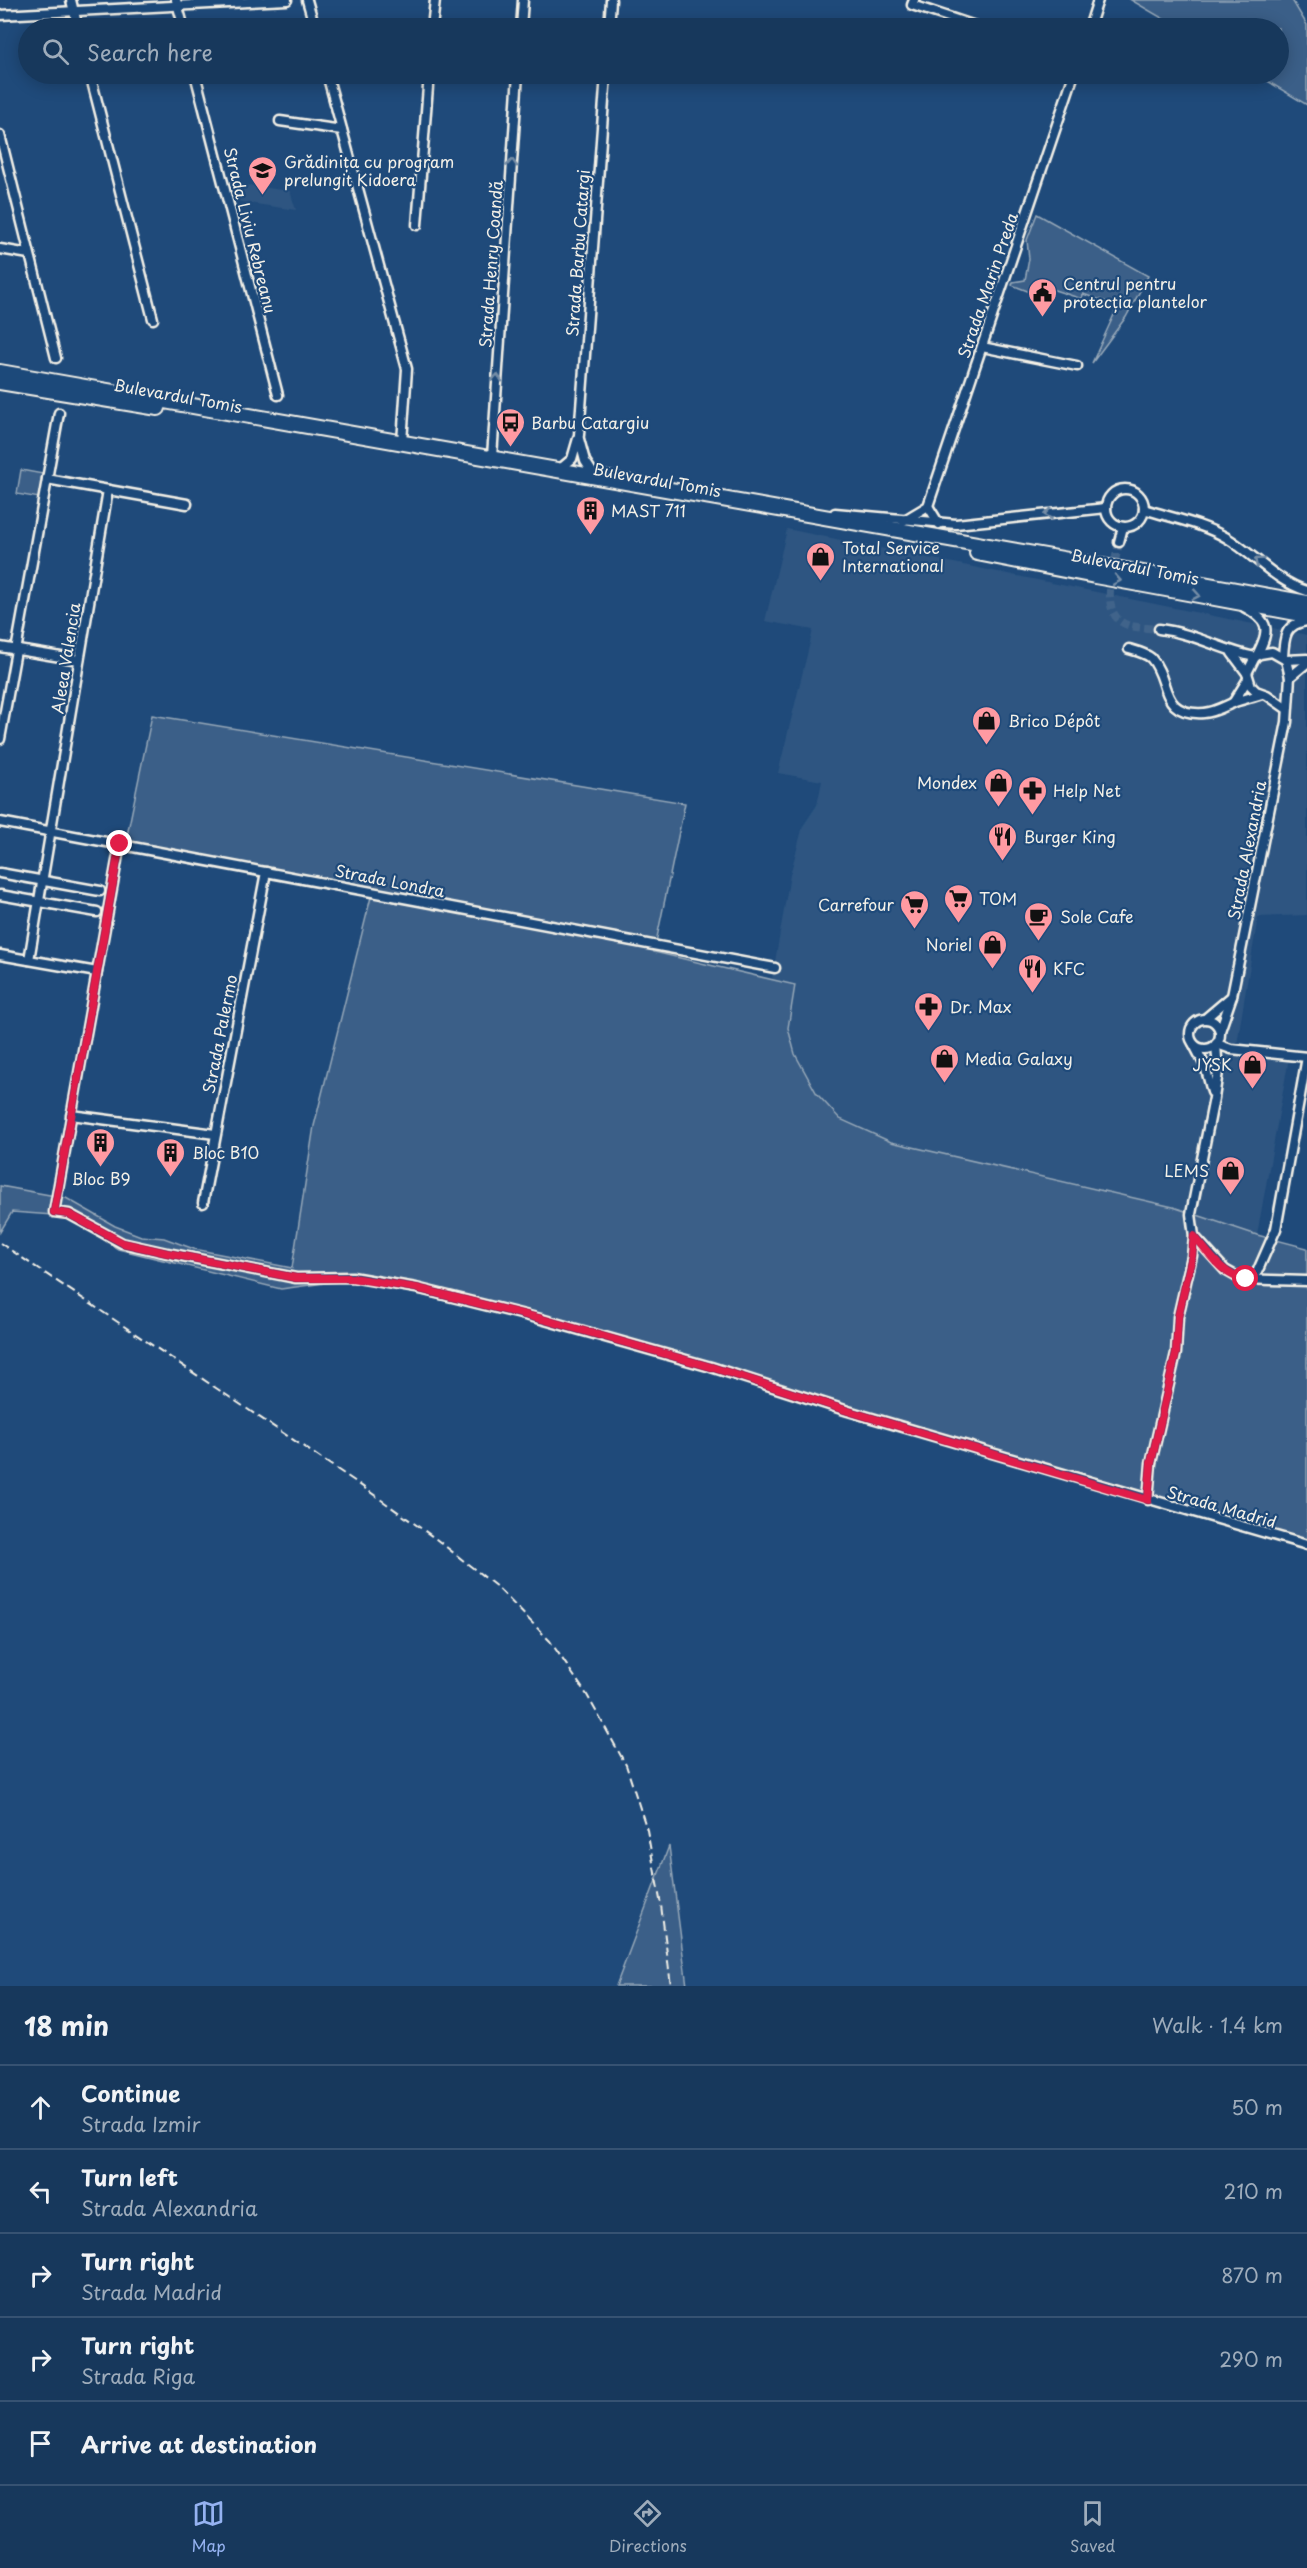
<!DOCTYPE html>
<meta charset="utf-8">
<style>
:root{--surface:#17385c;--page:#244365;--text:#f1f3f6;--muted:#9eacbb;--line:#365272;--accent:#95b2f1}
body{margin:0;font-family:"Playpen Sans",sans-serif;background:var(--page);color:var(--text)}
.stop{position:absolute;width:18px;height:18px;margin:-14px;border:4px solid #e11d48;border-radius:50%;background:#fff}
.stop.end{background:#e11d48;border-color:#fff;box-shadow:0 2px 6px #0008}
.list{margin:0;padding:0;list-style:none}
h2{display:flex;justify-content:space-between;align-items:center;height:78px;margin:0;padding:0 24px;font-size:26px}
h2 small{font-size:20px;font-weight:400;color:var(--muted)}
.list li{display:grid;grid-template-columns:39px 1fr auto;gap:18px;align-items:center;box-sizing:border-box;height:84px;padding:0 24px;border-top:2px solid var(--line)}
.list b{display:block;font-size:22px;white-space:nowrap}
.list p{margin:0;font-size:20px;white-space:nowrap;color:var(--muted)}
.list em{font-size:20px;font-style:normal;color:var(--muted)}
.icon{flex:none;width:33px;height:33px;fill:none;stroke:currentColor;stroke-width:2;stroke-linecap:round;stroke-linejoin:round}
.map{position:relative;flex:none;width:1307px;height:1986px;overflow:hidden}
.search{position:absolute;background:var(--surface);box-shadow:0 3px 15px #0003;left:18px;right:18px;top:18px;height:66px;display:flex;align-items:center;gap:15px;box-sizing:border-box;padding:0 21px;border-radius:33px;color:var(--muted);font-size:22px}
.sheet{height:498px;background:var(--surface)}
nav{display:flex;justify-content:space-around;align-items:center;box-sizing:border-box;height:84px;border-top:2px solid var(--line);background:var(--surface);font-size:16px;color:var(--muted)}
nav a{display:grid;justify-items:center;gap:3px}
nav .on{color:var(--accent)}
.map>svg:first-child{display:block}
</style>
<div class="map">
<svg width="1307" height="1986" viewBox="0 0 1307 1986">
<rect width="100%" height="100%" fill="#1f4a7a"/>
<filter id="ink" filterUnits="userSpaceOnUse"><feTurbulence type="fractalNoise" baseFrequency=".0167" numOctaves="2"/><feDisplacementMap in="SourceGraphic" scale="12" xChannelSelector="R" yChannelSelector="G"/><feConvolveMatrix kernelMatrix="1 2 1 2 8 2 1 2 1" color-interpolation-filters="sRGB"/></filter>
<g filter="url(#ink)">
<g fill="#2d5581">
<path d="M231 183 290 191 296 210 236 201Z"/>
<path d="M787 529 1307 635V915L1258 917 1236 1050 1289 1058 1257 1235 1173 1207 891 1142 840 1119 817 1094 795 1054 788 1028 795 986 772 979 790 875 803 826 817 805 822 781 778 773 813 630 765 621Z"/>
</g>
<g fill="#3a5f88" stroke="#97a8b8" stroke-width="1.5">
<path d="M1131 0H1292L1307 25V105L1256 74H1278V28H1179Z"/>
<path d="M1037 214 1148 276 1126 317 1092 363 1118 306 1083 294 1082 299 1042 286 1038 295 1012 285 1013 282 1025 280 1029 259 1027 240Z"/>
<path d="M21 470 43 474 39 498 17 494Z"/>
<path d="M152 715 685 803 654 952 795 985 788 1028 795 1054 817 1094 840 1119 891 1142 1173 1207 1257 1235 1307 1248V1546L711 1370 532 1321 354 1279 281 1289 118 1249 67 1216 12 1212 0 1232V1186L66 1198 115 1226 141 1236 164 1238 194 1249 292 1268 314 1126 371 897 125 845Z"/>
<path d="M669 1846 687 1986H616Z"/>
</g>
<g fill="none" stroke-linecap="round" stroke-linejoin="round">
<path stroke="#3f638a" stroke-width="8" stroke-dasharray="8 4" stroke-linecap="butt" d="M1119 542C1115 567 1095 617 1131 626 1140 628 1150 628 1159 629"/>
<defs>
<g id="street">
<path d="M71 0 78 28"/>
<path d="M176 0 184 28"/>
<path d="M307 0 315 28"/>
<path d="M914 0 912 5 981 28"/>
<path d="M0 15 287 0"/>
<path d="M432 28 435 0"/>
<path d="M521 28 523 0"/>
<path d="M609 28 611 0"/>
<path d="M1089 28 1098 0"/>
<path d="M90 74 153 319"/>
<path d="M195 74 278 395"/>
<path d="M327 74 407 369 402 442"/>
<path d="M280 121 342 130"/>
<path d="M0 135 56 358"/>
<path d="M417 225 429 74"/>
<path d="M0 249 29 254"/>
<path d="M982 347 1077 366"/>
<path d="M579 439 585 461 594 475"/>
<path d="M492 457 518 74"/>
<path d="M560 469 572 459 579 435 606 74"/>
<path d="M47 479 187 504"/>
<circle cx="1125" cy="508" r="19"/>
<path d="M928 506 939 524"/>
<path d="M1144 509C1172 518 1201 523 1227 538 1255 555 1275 581 1307 591"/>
<path d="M835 513 956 524 1106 508"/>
<path d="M903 521 928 506 1074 74"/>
<path d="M1119 542 1123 527"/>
<path d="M1244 607C1270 621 1270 630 1257 655"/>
<path d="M1159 629C1194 633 1221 650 1255 657"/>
<path d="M0 647 79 660"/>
<path d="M1129 649C1136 651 1145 653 1151 658 1171 680 1158 716 1204 713 1216 712 1225 706 1235 702 1244 699 1253 697 1262 694"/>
<path d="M1232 653 1247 673 1251 686 1256 691 1267 695 1287 709"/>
<path d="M1283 657C1284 637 1285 624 1307 621"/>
<path d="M1286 660 1307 659"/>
<path d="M1290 677 1307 663"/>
<path d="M1233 703 1248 679"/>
<path d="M0 739 59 413"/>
<path d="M0 822 775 968"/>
<path d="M120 844 54 1212 69 1214 122 1243 167 1253 296 1278 352 1277 416 1288 541 1319 711 1367 848 1411 1307 1545"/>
<path d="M0 873 100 891"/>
<path d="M0 895 97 912"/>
<path d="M0 955 97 972"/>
<path d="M29 960 108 490"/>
<path d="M1206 1018 1232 996"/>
<circle cx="1205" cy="1034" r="15"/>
<path d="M1220 1031 1232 996 1287 722 1290 677 1286 660 1272 652 1260 654 1255 657 1247 673"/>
<path d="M1217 1044 1231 1049 1307 1057"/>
<path d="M1194 1045 1205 1066 1212 1092"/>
<path d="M71 1115 215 1134"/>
<path d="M203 1203 266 872"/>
<path d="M1194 1236 1225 1270 1241 1279 1307 1281"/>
<path d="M1254 1279 1276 1229 1307 1057"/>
<path d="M1148 1500 1151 1463 1176 1353 1178 1317 1192 1256 1194 1236 1191 1214 1214 1098 1218 1072 1216 1044"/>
</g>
<g id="primary">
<path d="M0 372 1097 565"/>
<path d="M0 382 158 408"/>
<path d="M977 553 1095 576"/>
<path d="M1138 572 1307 603"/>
<path d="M1139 584 1307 615"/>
</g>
</defs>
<use href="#street" stroke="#f4f1e8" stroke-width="13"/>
<use href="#primary" stroke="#f4f1e8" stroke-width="18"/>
<use href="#street" stroke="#1f4a7a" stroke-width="8"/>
<use href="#primary" stroke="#1f4a7a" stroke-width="14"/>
<path stroke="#f4f1e8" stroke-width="2" stroke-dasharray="9 4.5" stroke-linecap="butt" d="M0 1243 356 1482 436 1539 497 1587 550 1641 587 1695 626 1765 647 1830 661 1905 671 1986"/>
<defs>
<g id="primary-bridge">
<path d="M1097 565 1138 572"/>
<path d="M1095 576 1139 584"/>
</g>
</defs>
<use href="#primary-bridge" stroke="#f4f1e8" stroke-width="18" stroke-linecap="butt"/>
<use href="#primary-bridge" stroke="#1f4a7a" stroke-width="14"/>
</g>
<defs><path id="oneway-chevron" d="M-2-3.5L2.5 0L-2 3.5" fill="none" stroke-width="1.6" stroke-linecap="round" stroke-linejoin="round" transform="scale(1.5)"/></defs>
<g stroke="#748da6">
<use href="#oneway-chevron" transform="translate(512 163) rotate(-86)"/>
<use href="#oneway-chevron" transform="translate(497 378) rotate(-86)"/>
<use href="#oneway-chevron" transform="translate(1048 514) rotate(173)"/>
<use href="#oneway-chevron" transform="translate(1258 561) rotate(-140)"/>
<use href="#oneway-chevron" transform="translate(1117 580) rotate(10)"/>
<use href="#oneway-chevron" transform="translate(1196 595) rotate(10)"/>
</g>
</g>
<g fill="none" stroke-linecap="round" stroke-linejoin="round" filter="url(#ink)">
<path stroke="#e11d48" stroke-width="8" d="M120 844 54 1212 69 1214 123 1243 167 1253 296 1278H352L416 1288 542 1319 711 1367 848 1411 1148 1500 1151 1463 1176 1353 1178 1317 1192 1256 1194 1236C1207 1251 1224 1278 1246 1279"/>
</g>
<defs>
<symbol id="school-pin" viewBox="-11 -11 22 30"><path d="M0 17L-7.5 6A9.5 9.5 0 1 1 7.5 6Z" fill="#ff9aa2" stroke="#1f4a7a"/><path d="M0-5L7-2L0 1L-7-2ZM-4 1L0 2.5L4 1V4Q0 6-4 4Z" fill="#111"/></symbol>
<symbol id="civic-pin" viewBox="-11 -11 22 30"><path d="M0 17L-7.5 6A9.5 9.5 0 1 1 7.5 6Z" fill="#ff9aa2" stroke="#1f4a7a"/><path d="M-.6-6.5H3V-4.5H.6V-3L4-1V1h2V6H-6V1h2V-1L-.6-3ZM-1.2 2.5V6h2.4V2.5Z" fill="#111"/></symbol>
<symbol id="bus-pin" viewBox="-11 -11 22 30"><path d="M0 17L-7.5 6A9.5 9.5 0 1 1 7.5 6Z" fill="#ff9aa2" stroke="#1f4a7a"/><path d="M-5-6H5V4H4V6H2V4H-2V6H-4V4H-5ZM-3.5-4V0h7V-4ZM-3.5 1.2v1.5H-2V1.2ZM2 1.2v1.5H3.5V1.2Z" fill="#111"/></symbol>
<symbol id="building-pin" viewBox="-11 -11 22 30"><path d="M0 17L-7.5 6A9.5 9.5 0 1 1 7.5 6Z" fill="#ff9aa2" stroke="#1f4a7a"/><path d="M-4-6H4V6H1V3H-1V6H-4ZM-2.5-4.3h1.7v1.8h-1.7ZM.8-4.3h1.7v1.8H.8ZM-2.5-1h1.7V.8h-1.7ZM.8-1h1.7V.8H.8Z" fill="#111"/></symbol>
<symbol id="shop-pin" viewBox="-11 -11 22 30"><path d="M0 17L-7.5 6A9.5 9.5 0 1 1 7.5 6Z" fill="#ff9aa2" stroke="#1f4a7a"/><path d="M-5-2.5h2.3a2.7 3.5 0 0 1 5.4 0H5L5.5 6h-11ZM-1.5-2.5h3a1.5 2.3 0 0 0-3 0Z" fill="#111"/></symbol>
<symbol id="pharmacy-pin" viewBox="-11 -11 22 30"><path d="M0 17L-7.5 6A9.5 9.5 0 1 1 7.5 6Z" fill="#ff9aa2" stroke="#1f4a7a"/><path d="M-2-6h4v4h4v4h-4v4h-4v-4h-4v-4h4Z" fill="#111"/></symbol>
<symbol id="restaurant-pin" viewBox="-11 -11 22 30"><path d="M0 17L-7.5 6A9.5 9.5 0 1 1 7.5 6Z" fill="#ff9aa2" stroke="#1f4a7a"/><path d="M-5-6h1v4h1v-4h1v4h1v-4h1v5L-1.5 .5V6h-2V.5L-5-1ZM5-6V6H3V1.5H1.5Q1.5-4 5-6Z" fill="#111"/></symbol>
<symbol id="supermarket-pin" viewBox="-11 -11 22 30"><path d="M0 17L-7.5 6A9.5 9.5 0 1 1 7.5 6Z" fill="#ff9aa2" stroke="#1f4a7a"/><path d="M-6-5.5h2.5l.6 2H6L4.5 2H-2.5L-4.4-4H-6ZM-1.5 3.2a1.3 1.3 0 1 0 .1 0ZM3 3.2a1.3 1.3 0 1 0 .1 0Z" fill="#111"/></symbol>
<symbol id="cafe-pin" viewBox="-11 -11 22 30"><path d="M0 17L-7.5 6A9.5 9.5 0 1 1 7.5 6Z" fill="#ff9aa2" stroke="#1f4a7a"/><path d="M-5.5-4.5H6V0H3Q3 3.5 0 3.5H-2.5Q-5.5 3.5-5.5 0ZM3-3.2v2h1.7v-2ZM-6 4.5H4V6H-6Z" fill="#111"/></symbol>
</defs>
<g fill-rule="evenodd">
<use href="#school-pin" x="246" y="154" width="33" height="45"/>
<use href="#civic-pin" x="1026" y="276" width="33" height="45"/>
<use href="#bus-pin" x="494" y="406" width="33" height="45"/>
<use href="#building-pin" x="574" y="494" width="33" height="45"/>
<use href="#shop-pin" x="804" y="540" width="33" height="45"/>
<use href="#shop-pin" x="970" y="704" width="33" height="45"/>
<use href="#shop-pin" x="982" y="766" width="33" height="45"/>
<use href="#pharmacy-pin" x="1016" y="774" width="33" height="45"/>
<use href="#restaurant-pin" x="986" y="820" width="33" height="45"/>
<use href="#supermarket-pin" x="942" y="882" width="33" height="45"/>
<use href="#supermarket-pin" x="898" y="888" width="33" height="45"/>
<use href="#cafe-pin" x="1022" y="900" width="33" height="45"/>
<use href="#shop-pin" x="976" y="928" width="33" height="45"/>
<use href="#restaurant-pin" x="1016" y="952" width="33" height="45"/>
<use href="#pharmacy-pin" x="912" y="990" width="33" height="45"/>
<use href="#shop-pin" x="928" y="1042" width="33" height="45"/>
<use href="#shop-pin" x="1236" y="1048" width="33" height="45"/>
<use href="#building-pin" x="84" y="1126" width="33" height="45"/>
<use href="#building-pin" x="154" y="1136" width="33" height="45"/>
<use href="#shop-pin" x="1214" y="1154" width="33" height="45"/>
</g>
<g text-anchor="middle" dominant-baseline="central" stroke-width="4.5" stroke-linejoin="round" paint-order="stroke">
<g font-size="16" fill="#f4f1e8" stroke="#1f4a7a" text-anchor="start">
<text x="284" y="161">Grădinița cu program<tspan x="284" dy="18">prelungit Kidoera</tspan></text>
<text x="1063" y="283">Centrul pentru<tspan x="1063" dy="18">protecția plantelor</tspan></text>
<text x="531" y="422">Barbu Catargiu</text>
<text x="611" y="510">MAST 711</text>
<text x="842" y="547">Total Service<tspan x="842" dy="18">International</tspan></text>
<text x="1008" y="720">Brico Dépôt</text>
<text x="977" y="782" text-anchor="end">Mondex</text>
<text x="1053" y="790">Help Net</text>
<text x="1024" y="836">Burger King</text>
<text x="979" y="898">TOM</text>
<text x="894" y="904" text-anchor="end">Carrefour</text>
<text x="1060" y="916">Sole Cafe</text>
<text x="972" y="944" text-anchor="end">Noriel</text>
<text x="1053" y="968">KFC</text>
<text x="950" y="1006">Dr. Max</text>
<text x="965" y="1058">Media Galaxy</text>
<text x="1232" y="1064" text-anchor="end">JYSK</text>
<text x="192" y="1152">Bloc B10</text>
<text x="1209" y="1170" text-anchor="end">LEMS</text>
<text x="101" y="1178" text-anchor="middle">Bloc B9</text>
</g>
<g font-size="16" fill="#f4f1e8" stroke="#1f4a7a">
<text transform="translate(251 230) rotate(76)">Strada Liviu Rebreanu</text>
<text transform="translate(577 253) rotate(-86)">Strada Barbu Catargi</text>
<text transform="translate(490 264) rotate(-86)">Strada Henry Coandă</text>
<text transform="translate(987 285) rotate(-71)">Strada Marin Preda</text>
<text transform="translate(178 395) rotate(10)">Bulevardul Tomis</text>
<text transform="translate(657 479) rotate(10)">Bulevardul Tomis</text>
<text transform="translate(1135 566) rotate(11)">Bulevardul Tomis</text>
<text transform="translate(65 658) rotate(-81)">Aleea Valencia</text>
<text transform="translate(1246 850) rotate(-79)">Strada Alexandria</text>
<text transform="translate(390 880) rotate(11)">Strada Londra</text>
<text transform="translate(219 1034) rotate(-79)">Strada Palermo</text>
<text transform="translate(1222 1506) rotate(16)">Strada Madrid</text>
</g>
</g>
</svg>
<div class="stop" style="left:1246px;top:1279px"></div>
<div class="stop end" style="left:120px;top:844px"></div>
<div class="search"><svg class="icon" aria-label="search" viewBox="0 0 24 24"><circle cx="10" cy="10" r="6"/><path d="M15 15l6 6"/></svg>Search here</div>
</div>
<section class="sheet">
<h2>18 min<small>Walk · 1.4 km</small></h2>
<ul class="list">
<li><svg class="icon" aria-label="ahead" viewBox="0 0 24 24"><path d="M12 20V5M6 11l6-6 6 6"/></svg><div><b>Continue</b><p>Strada Izmir</p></div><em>50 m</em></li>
<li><svg class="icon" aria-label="left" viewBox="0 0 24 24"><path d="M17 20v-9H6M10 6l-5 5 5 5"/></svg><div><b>Turn left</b><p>Strada Alexandria</p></div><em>210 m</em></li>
<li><svg class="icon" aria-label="right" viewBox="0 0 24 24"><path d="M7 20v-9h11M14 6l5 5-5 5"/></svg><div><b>Turn right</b><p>Strada Madrid</p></div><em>870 m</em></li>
<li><svg class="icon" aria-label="right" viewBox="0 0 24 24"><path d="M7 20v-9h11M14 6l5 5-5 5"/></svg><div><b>Turn right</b><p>Strada Riga</p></div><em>290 m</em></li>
<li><svg class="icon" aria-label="arrive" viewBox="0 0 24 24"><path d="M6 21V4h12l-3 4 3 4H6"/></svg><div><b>Arrive at destination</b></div></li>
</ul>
</section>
<nav>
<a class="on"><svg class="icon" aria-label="map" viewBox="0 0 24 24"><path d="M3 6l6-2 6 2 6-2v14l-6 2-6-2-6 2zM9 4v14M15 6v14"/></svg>Map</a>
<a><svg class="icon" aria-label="directions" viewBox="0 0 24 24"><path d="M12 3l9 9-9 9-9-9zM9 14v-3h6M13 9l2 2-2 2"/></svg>Directions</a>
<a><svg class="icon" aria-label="saved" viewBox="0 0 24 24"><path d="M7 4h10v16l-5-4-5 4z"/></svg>Saved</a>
</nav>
